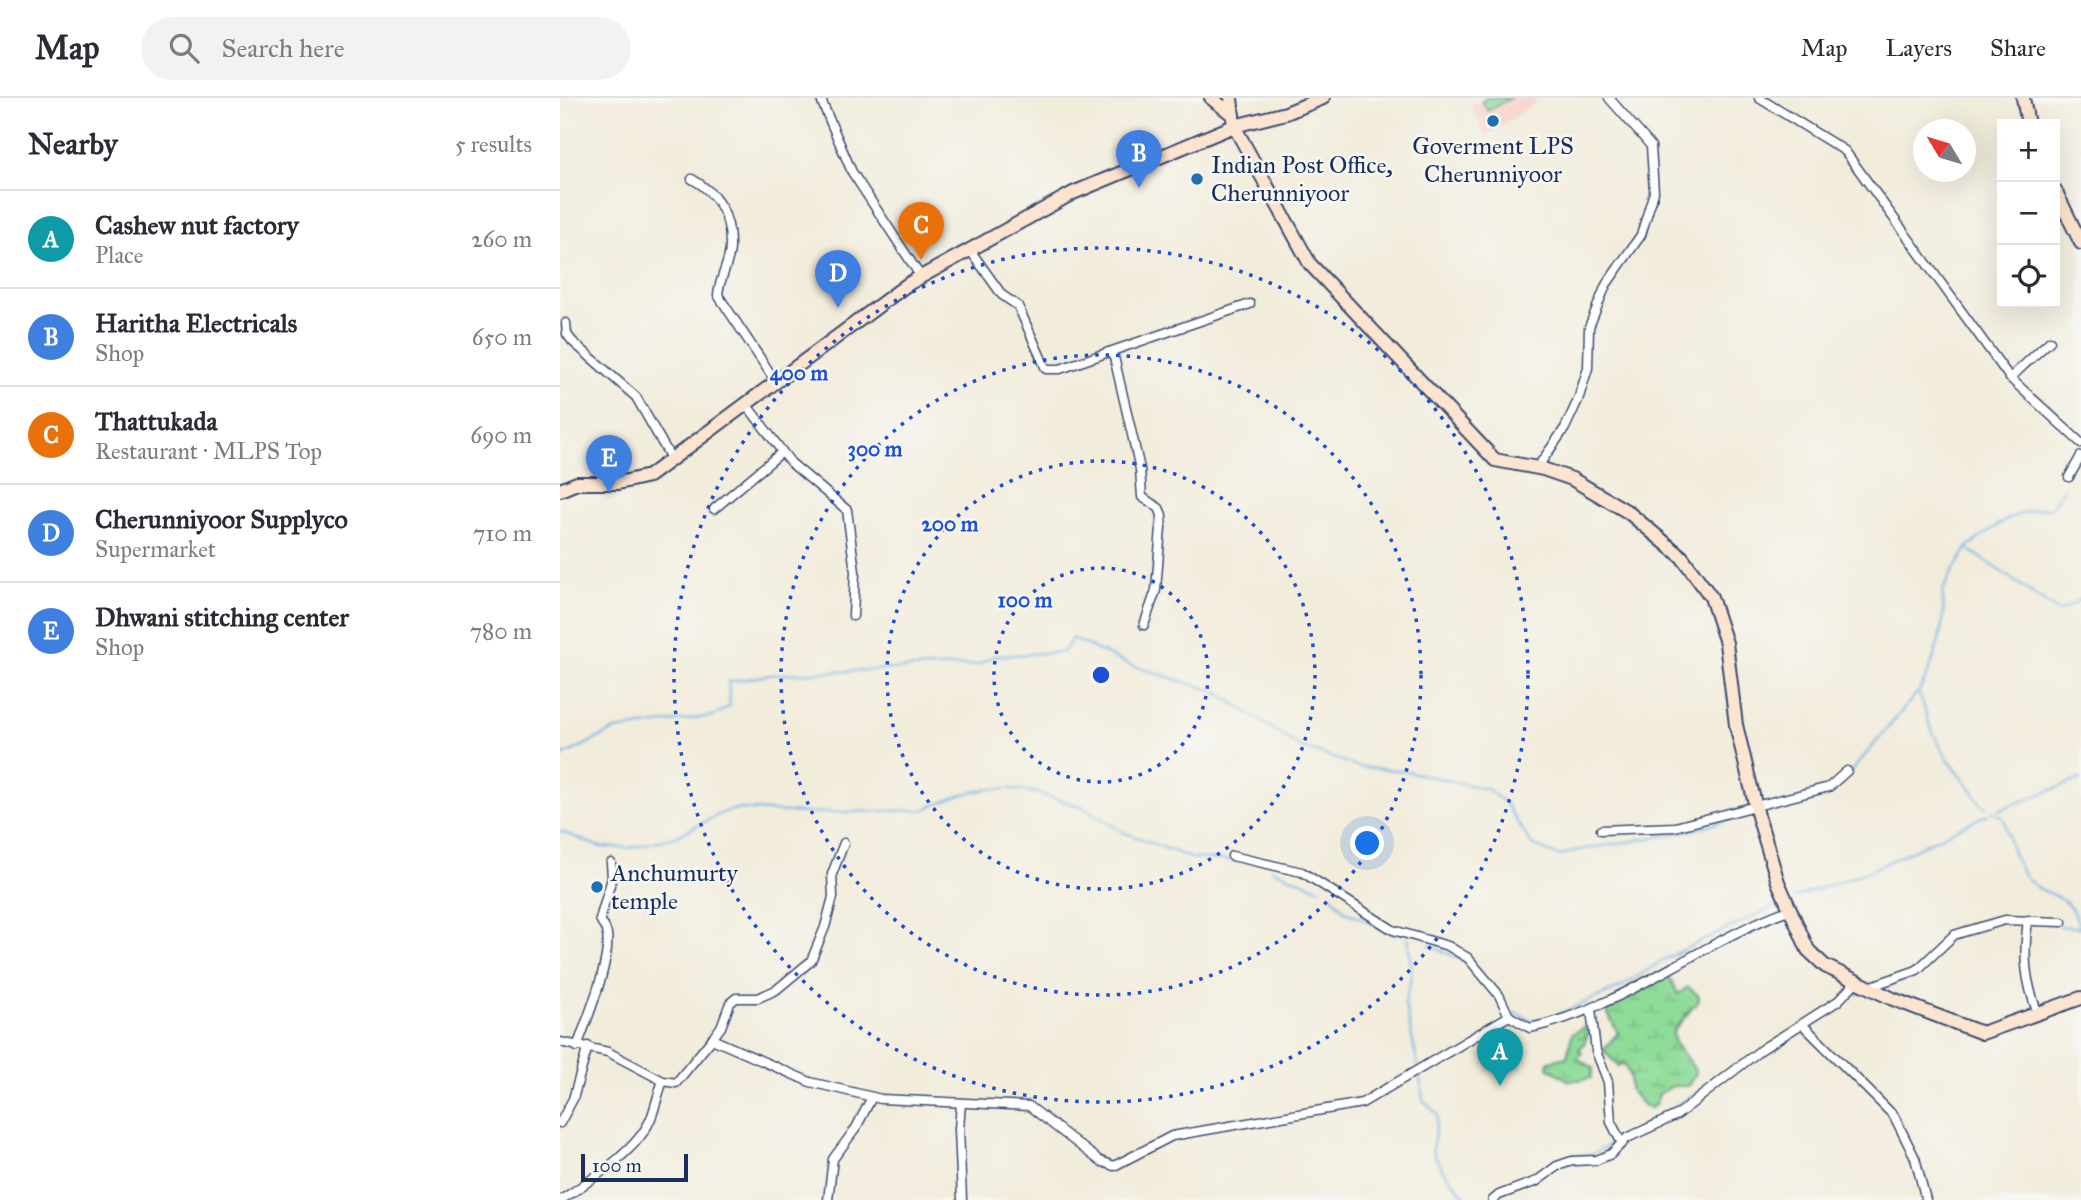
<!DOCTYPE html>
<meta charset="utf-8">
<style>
:root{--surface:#fff;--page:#f2f2f3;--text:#2b2b33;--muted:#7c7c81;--line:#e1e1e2;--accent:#111827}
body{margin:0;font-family:"IM FELL Great Primer",serif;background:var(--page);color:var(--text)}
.controls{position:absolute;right:21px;top:21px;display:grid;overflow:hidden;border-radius:0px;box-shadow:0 7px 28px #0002}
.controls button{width:63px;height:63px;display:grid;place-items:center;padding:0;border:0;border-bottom:2px solid var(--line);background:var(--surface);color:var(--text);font:35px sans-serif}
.compass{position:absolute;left:1353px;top:21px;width:63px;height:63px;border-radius:50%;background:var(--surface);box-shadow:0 7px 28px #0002;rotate:308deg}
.scale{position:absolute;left:21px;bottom:18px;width:107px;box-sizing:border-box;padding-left:7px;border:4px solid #1b2f5e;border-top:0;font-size:19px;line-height:24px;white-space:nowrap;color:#1b2f5e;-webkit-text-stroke:5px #f6f6f2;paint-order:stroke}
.you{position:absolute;left:808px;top:746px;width:24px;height:24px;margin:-18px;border:5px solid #fff;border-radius:50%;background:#1a73e8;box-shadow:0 0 0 10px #1a73e833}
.badge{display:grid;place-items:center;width:46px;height:46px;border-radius:50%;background:var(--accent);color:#fff;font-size:23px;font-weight:700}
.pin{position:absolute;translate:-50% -58px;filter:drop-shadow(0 2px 4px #0008)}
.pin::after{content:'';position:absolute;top:37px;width:24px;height:21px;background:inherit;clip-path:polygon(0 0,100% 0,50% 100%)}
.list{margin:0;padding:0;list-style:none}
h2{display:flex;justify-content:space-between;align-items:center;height:91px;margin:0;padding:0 28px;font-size:30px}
h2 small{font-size:23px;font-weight:400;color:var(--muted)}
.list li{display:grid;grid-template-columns:46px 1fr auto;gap:21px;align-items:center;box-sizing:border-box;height:98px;padding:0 28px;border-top:2px solid var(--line)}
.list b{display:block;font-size:26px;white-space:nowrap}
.list p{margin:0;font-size:23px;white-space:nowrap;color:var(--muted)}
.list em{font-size:23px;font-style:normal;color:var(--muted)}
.icon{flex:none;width:38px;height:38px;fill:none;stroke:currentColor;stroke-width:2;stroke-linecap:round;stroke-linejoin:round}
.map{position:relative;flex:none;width:1521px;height:1102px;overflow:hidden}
header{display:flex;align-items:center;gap:42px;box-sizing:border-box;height:98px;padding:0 35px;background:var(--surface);border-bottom:2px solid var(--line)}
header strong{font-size:33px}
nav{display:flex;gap:38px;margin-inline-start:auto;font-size:24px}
.search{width:490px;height:63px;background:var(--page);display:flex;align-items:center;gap:18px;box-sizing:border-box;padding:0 24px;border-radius:38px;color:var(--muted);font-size:26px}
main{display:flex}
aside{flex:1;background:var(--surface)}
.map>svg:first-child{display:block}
</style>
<header>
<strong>Map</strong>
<div class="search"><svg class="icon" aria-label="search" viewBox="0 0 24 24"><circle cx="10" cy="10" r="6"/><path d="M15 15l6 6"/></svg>Search here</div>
<nav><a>Map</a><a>Layers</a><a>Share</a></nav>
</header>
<main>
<aside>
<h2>Nearby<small>5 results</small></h2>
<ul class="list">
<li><span class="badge" style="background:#0f9aa8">A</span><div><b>Cashew nut factory</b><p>Place</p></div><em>260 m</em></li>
<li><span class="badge" style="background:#3f7fe0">B</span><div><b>Haritha Electricals</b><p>Shop</p></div><em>650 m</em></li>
<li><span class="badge" style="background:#e8710a">C</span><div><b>Thattukada</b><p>Restaurant · MLPS Top</p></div><em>690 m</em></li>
<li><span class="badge" style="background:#3f7fe0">D</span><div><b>Cherunniyoor Supplyco</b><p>Supermarket</p></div><em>710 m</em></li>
<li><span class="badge" style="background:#3f7fe0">E</span><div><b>Dhwani stitching center</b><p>Shop</p></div><em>780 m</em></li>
</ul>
</aside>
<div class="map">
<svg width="1521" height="1102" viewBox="0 0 1521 1102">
<defs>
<pattern id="wetland-marsh" width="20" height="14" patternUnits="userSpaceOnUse" patternTransform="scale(1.75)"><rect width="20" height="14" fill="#8fdc99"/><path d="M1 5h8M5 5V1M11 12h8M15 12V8" fill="none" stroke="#7bbd86"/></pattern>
<pattern id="park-crowns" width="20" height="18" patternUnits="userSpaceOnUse" patternTransform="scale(1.75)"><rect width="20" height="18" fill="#8fdc99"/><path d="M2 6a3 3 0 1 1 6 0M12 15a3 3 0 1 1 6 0" fill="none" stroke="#7bbd86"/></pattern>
</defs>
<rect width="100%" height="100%" fill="#f6f6f2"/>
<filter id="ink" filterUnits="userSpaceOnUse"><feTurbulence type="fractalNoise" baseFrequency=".0143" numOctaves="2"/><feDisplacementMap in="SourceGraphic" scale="14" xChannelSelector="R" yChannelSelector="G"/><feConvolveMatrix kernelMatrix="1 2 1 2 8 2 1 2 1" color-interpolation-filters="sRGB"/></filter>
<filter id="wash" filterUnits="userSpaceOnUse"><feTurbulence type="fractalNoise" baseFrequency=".00686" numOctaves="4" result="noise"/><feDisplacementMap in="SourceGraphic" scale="28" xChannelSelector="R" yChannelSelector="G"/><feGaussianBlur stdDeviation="1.57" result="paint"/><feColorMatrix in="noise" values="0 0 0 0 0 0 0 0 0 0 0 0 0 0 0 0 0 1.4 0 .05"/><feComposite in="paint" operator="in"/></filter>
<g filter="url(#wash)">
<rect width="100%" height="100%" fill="#f2ecdb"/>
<path fill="#f7d1c9" d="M924 0H974L976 5 925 39 911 8Z"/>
<g fill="url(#wetland-marsh)" stroke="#55867c" stroke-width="2">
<path d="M1109 878 1118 896 1128 889 1139 898V902L1113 933C1112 953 1130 958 1136 975L1128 988H1113L1099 996 1096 1006 1091 1010 1083 1007 1070 992V979L1064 965 1058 968 1043 952 1058 935 1046 912Z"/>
<path d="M1024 929 1029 933 1024 946 1019 951 1022 955 1017 960 1033 970 1031 980 1009 983 988 969 989 963 1007 959 1012 936Z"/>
</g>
<path fill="url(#park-crowns)" stroke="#55867c" stroke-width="2" d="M926 0H950L928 13 922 3Z"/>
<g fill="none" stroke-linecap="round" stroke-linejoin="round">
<g stroke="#6fb2e4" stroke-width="2">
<path d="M1408 449C1432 430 1458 410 1490 410L1504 391"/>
<path d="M0 659 55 632 153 618 170 608 168 584 209 577 418 567 433 558 504 554 512 540 570 567 657 594 738 648 800 669 846 673 927 691 945 705 972 747 999 758 1018 752 1126 734 1192 715"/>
<path d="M1291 674 1357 595"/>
<path d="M1426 709C1416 703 1416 696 1409 688 1392 668 1379 650 1369 625 1365 614 1364 605 1358 595 1371 572 1379 547 1383 522 1385 512 1382 503 1383 494 1387 478 1400 464 1407 450L1499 514 1521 501"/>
<path d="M1204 712 1270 694 1282 683"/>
<path d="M1438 712 1521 681"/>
<path d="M1432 713 1444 720C1449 740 1452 761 1465 778 1484 803 1507 788 1520 830L1500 828"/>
<path d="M0 733 40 749 70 750 115 739 162 715 176 711 245 715 362 712 404 696 428 691H450L473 694 523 709 563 734 631 760 678 763"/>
<path d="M711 771 761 791"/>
<path d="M771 797 785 813 837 837"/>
<path d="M1233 800 1309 773 1428 716"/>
<path d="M848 840 852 876 845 906 858 968"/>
<path d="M869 847 908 865"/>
<path d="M1324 889 1354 877"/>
<path d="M1291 897 1305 894"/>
<path d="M955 915 970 922 991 919 1059 890 1107 860 1219 806"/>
<path d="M860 979 863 1002 878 1017 872 1052 882 1071 908 1102"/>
<path d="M1076 1032 1146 989"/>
<path d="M943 1091 1006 1058 1033 1056 1053 1044"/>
</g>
</g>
</g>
<g filter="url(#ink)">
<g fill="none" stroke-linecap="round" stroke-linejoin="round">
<defs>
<g id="street">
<path d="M263 0 261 2 292 74 361 179"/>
<path d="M1199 0 1285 53 1450 280 1521 345"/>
<path d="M132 81C158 95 171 119 170 149 170 165 159 180 158 197L216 284"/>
<path d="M410 152 442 197 458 208 486 271H500L549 254 554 259 580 371 582 399 599 410 602 417 596 492 584 527"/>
<path d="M6 225 7 236 12 243 76 299 112 362"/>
<path d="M549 254 690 206"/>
<path d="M1450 280 1490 243"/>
<path d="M186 306 231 365 287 412 295 474 293 518"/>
<path d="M977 370 1005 330 1018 302 1028 270 1029 229 1046 187 1081 137 1094 94 1091 48 1049 0"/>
<path d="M1509 379 1521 358"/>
<path d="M154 411 222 354"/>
<path d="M1041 732 1115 729 1269 689 1287 673"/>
<path d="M672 758 742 774 833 832 888 848 908 860 939 897 949 918"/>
<path d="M1468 822C1463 859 1465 882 1478 916"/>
<path d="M1309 889 1357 872 1394 837 1407 833 1445 822 1502 824"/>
<path d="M1031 911 1036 953 1048 984 1051 1024 1062 1046"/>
<path d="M1242 926 1334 1018 1355 1060 1366 1102"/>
<path d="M152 941 161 929 170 905 176 900H198L216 892 251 863 265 829 273 799 272 776 284 745"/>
<path d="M0 944 48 954 103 983 116 985 152 941 250 984 321 1001 469 1008 540 1063 554 1068 612 1038 802 1005 949 918 970 930C1064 910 1141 843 1231 811"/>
<path d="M17 949C27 921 51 864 47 836 46 830 42 826 40 821L52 780 51 765"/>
<path d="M401 1005 399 1031 402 1102"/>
<path d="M0 1025 13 1001 28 948"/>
<path d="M1 1102C29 1083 79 1052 91 1020 96 1008 98 995 103 983"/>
<path d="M268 1102 273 1061 296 1030 312 999"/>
<path d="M933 1102 939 1097 977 1083 997 1068 1012 1063 1037 1062 1051 1056 1067 1040 1117 1017 1202 951 1278 903 1297 883"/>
</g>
<g id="secondary">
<path d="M651 0 673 17"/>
<path d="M671 0 674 28 750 166 935 362 983 371 1012 381 1068 414 1122 459 1151 499 1166 545 1176 627 1198 718 1218 784 1248 852 1265 868 1333 901 1422 935 1521 900"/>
<path d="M1463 0 1468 26"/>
<path d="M1495 92 1521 145"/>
<path d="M0 392 17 385H58L89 378 348 186 513 95 674 28 726 15 763 0"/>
</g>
</defs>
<use href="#street" stroke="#3b4b71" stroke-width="11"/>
<use href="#secondary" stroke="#3b4b71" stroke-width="16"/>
<use href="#street" stroke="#fff" stroke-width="8"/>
<use href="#secondary" stroke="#fce5d0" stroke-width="12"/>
</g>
</g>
<g fill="none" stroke="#1d4ed8" stroke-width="3.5" stroke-dasharray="3.5 7">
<circle cx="541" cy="577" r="107"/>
<circle cx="541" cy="577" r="214"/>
<circle cx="541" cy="577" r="320"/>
<circle cx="541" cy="577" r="427"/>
</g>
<g fill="#1f6fb2" stroke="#f6f6f2" stroke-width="2.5">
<circle cx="933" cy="23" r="7"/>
<circle cx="637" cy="81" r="7"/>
<circle cx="37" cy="789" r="7"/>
</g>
<g text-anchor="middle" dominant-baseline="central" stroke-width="5" stroke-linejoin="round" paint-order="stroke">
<g font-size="24" fill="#1b2f5e" stroke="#f6f6f2" text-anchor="start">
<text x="933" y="48" text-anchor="middle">Goverment LPS<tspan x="933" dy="28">Cherunniyoor</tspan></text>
<text x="651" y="67">Indian Post Office,<tspan x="651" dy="28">Cherunniyoor</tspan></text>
<text x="51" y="775">Anchumurty<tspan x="51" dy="28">temple</tspan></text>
</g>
</g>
<circle cx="541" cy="577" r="10" fill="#1d4ed8" stroke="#f6f6f2" stroke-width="3.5"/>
<g font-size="21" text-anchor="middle" font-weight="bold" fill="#1d4ed8" stroke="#f6f6f2" stroke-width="5" stroke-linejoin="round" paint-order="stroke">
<text x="239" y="282">400 m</text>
<text x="315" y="358">300 m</text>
<text x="390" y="433">200 m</text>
<text x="465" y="509">100 m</text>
</g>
</svg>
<div class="controls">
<button>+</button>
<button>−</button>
<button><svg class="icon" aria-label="locate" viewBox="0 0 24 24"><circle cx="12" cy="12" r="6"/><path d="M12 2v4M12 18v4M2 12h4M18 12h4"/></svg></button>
</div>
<svg class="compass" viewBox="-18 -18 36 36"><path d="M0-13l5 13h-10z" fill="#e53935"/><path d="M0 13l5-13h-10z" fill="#7c7c81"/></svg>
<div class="scale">100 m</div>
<div class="you"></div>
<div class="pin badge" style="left:940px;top:988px;background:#0f9aa8">A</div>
<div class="pin badge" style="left:579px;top:90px;background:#3f7fe0">B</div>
<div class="pin badge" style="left:361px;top:162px;background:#e8710a">C</div>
<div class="pin badge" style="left:278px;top:210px;background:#3f7fe0">D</div>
<div class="pin badge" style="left:49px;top:395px;background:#3f7fe0">E</div>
</div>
</main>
